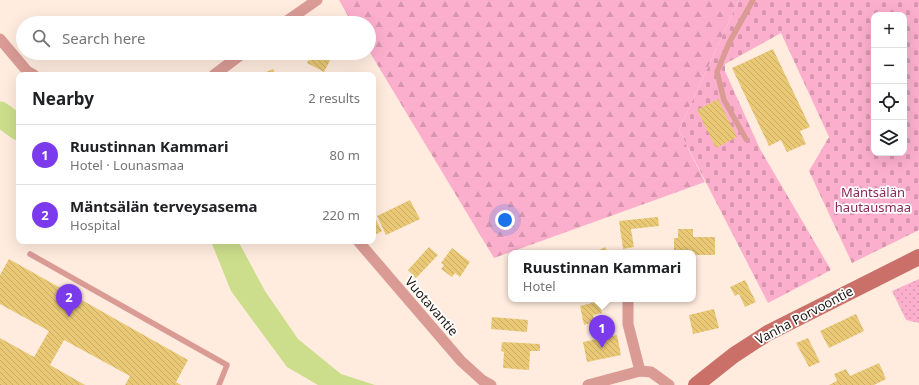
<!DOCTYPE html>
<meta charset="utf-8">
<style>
:root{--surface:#fff;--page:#f2f2f2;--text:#202124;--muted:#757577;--line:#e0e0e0;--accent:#7c3aed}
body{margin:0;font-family:"Noto Sans",sans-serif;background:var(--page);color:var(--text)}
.controls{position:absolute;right:12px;top:12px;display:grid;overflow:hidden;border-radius:8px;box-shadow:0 4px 16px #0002}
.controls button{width:36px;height:36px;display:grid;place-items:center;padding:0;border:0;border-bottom:1px solid var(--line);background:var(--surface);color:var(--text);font:20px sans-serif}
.you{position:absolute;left:505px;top:220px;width:14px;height:14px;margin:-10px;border:3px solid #fff;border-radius:50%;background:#1a73e8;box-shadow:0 0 0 6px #1a73e833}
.badge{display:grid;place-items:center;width:26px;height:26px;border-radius:50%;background:var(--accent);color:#fff;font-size:13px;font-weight:700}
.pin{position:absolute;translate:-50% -33px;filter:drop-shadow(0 1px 2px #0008)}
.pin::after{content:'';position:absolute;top:21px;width:14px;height:12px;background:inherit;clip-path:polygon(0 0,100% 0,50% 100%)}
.popup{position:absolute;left:508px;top:250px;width:188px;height:52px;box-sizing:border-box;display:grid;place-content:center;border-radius:8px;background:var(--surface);filter:drop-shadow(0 1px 3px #0005);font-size:13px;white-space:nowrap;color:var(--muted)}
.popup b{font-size:15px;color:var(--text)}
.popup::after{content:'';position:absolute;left:50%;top:100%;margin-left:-8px;border:8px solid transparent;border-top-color:var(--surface)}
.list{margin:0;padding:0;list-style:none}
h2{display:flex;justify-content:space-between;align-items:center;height:52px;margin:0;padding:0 16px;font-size:17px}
h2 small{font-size:13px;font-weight:400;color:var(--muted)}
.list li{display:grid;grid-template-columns:26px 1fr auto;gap:12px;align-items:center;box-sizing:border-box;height:60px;padding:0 16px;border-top:1px solid var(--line)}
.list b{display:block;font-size:15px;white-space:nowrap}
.list p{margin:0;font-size:13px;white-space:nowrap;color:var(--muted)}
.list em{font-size:13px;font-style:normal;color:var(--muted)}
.icon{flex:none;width:22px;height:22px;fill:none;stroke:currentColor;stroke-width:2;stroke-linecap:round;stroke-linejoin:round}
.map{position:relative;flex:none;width:919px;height:385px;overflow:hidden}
.search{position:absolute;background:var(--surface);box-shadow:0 4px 16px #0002;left:16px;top:16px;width:360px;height:44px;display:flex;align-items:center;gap:10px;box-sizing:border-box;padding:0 14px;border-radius:22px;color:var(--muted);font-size:15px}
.panel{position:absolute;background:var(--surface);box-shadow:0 4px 16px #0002;left:16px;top:72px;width:360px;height:172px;border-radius:8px}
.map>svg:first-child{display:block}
</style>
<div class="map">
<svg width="919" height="385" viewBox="0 0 919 385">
<defs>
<pattern id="forest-firs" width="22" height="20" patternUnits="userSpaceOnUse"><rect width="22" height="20" fill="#fcafcc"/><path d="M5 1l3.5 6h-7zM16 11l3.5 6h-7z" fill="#d896ae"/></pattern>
<pattern id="cemetery-stones" width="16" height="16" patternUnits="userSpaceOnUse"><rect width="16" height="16" fill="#fcafcc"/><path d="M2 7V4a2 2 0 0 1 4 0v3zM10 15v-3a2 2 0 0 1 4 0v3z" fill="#d896ae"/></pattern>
<pattern id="park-dots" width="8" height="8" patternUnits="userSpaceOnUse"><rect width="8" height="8" fill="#fcafcc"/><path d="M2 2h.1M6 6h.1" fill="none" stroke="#d896ae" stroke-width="1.8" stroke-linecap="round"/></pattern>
<pattern id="building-back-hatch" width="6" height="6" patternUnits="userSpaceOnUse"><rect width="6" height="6" fill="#eac976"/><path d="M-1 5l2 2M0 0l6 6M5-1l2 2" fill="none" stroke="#c8ac65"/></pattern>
</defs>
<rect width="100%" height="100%" fill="#ffecdf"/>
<path fill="url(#forest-firs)" d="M339 0H739L679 130 705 182 494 258 369 51V23H352Z"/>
<path fill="url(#cemetery-stones)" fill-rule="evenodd" d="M739 0H919V230L852 263 809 171 829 137 781 33 725 64V71L760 149 831 270 768 303 679 130ZM874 15H904V153H874Z"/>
<path fill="url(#park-dots)" d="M919 279V323L906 320 892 291Z"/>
<path fill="#ccde8b" d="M208 241H238L265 291 298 339 341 374 375 385H318L287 367 231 291 212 244Z"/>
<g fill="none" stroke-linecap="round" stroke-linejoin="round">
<path stroke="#ccde8b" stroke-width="25" d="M0 114 19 128"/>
</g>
<g fill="url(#building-back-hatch)">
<path d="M773 49 810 127 800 131 806 144 787 152 781 140 769 146 732 68Z"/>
<path d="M312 53H334L324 72 307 63Z"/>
<path d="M273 69 276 75H259Z"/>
<path d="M718 99 737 137 716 148 697 110Z"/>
<path d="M410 200 420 219 386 235 377 216Z"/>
<path d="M374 216 382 231 373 236V217Z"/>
<path d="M658 217 659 226 631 229 634 247 623 249 619 221Z"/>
<path d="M678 229H693V237H715V255H693V253H674V238H678Z"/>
<path d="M429 247 438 255 416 278 408 270Z"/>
<path d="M605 247 609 253H594Z"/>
<path d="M452 248 470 262 460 277 455 273 452 277 441 269 444 265 441 263Z"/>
<path d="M9 259 188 360 176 382 181 385H125L130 376 64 340 50 365 85 385H0V338L34 357 49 331 0 304V275Z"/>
<path d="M745 280 756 302 745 307 739 294 735 296 730 287Z"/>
<path d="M600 301 602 313 593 315 594 322 584 325 580 306Z"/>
<path d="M714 309 719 328 693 334 689 315Z"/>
<path d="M856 314 864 331 829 348 820 331Z"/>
<path d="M492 317 528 320 527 332 491 329Z"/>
<path d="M617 335 621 355 587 362 583 342Z"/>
<path d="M808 338 820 362 809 367 796 343Z"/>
<path d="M502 342 540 344V351H530L529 370 503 368 504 352 501 351Z"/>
<path d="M879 363 886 379 874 385H829L837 381 834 374 846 369 850 376Z"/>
</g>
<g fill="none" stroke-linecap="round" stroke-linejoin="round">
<g stroke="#da9b95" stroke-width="5.5">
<path d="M746 139 724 100 717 72 729 43 753 0"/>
<path d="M30 254 227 365 219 385"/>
</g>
<g stroke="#da9b95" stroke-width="11">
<path d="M284 23 317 0"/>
<path d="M0 39 27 71 34 75"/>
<path d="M214 75 243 53"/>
<path d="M358 241 461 361 482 380 491 385"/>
<path d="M628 299V324L640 371"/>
<path d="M588 385 640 371 651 372 669 385"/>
</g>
<path stroke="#ca7068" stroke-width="16" d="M696 385 734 355 768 333 919 257"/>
</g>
<g text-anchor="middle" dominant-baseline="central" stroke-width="3.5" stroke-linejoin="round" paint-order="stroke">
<g font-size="13" fill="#8a2957" stroke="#fff">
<text x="873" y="192">Mäntsälän<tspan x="873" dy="15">hautausmaa</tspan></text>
</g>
<g font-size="13" fill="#1d1510" stroke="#fff">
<text transform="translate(432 306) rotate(49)">Vuotavantie</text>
<text transform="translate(804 315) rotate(-28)">Vanha Porvoontie</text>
</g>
</g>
</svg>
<div class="controls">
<button>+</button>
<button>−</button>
<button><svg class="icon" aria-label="locate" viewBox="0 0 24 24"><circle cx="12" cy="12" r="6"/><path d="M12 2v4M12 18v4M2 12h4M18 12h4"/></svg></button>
<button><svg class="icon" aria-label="layers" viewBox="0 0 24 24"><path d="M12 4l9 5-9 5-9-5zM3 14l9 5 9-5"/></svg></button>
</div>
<div class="you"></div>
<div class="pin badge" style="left:602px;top:348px">1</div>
<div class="popup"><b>Ruustinnan Kammari</b>Hotel</div>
<div class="pin badge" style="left:69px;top:317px">2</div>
<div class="search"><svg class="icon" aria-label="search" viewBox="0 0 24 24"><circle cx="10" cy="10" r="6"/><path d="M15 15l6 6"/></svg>Search here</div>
<section class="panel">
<h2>Nearby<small>2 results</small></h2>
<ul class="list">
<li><span class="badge">1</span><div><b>Ruustinnan Kammari</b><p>Hotel · Lounasmaa</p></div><em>80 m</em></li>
<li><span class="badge">2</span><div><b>Mäntsälän terveysasema</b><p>Hospital</p></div><em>220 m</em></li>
</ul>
</section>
</div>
